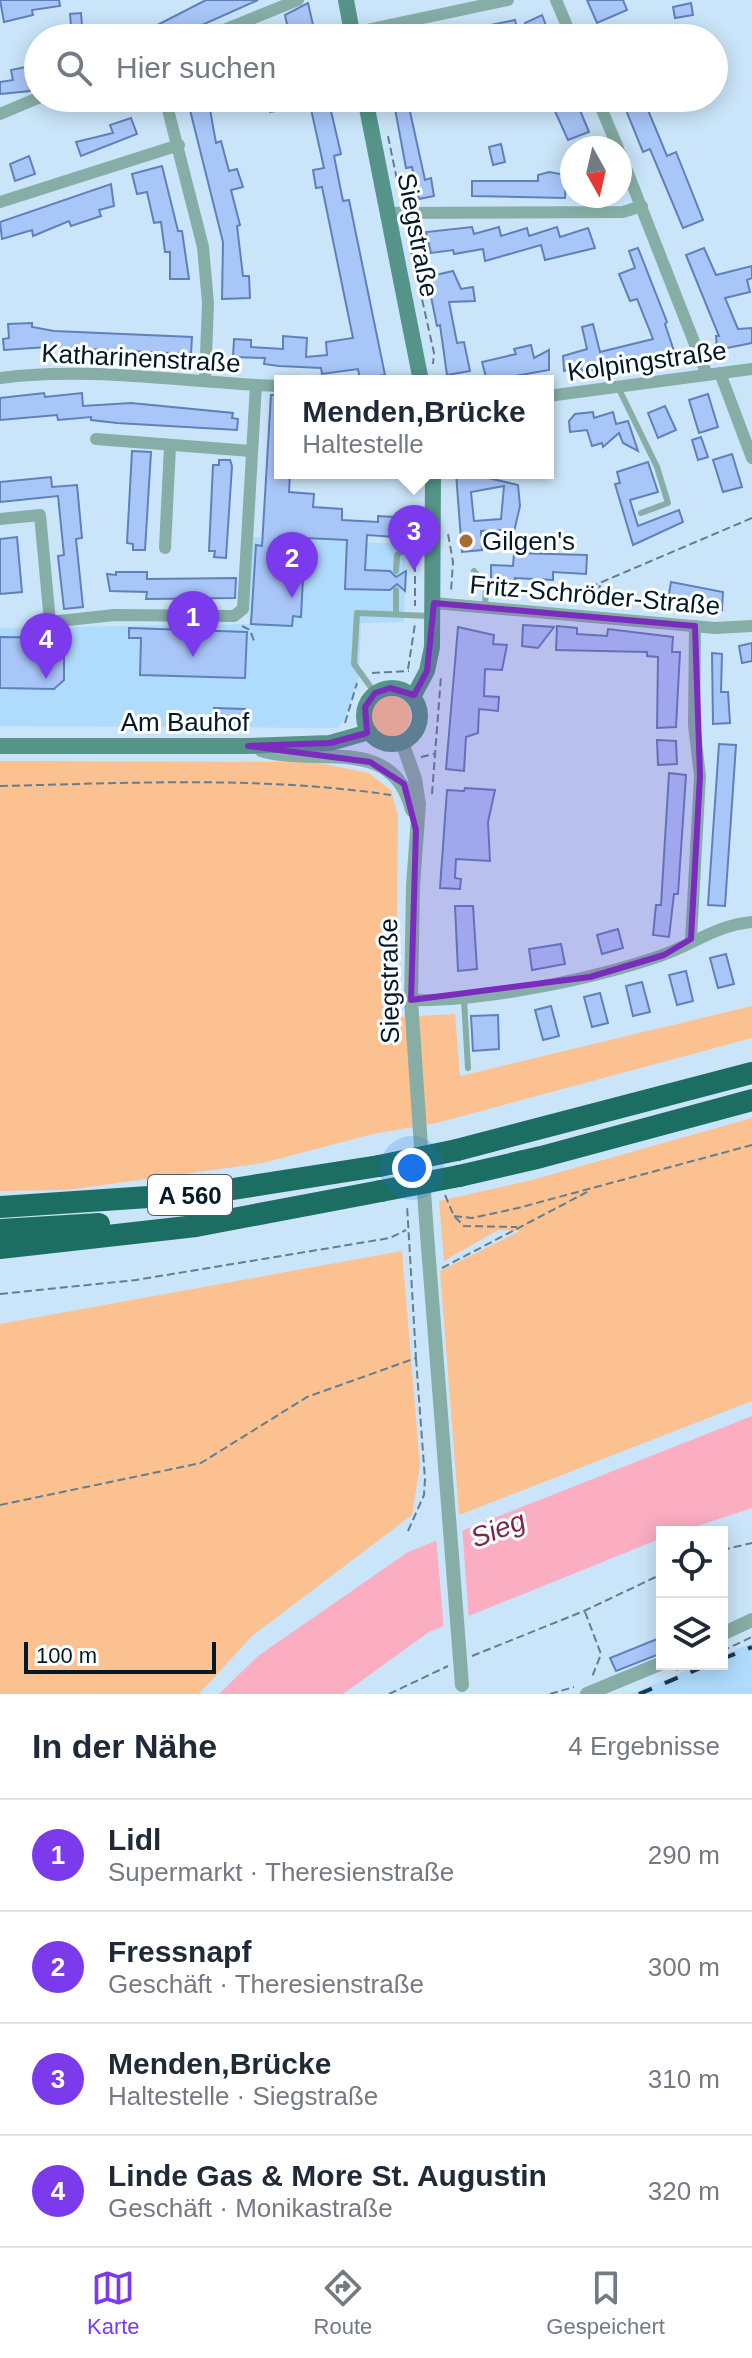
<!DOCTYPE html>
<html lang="de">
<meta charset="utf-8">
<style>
:root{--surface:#fff;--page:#f2f2f3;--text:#1f2937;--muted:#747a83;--line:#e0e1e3;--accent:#7c3aed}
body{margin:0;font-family:Helvetica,sans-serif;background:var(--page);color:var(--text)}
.controls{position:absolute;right:24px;bottom:24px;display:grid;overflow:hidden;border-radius:0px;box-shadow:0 4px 20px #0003}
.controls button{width:72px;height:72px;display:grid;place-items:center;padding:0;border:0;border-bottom:2px solid var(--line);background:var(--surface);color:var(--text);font:40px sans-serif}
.compass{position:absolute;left:560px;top:136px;width:72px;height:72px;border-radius:50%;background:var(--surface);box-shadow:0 4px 20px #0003;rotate:172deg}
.scale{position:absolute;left:24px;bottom:20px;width:192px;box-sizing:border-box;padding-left:8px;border:4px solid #00192b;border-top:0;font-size:22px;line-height:28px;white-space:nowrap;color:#00192b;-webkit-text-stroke:6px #fff;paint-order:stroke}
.you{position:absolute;left:412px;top:1168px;width:28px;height:28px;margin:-20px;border:6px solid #fff;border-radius:50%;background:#1a73e8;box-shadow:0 0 0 12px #1a73e833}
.badge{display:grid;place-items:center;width:52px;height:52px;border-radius:50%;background:var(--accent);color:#fff;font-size:26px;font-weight:700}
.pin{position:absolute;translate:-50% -66px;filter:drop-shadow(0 2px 4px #0008)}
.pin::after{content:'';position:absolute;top:42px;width:28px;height:24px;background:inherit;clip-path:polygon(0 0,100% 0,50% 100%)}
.popup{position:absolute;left:274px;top:375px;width:280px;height:104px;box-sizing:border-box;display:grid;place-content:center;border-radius:0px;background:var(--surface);filter:drop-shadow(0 2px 6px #0005);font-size:26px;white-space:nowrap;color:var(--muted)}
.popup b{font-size:30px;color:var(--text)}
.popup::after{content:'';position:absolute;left:50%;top:100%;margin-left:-16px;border:16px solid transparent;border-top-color:var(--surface)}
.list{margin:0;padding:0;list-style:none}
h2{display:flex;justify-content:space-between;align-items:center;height:104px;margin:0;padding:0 32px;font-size:34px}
h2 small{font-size:26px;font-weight:400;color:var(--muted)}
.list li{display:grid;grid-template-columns:52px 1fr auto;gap:24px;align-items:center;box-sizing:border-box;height:112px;padding:0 32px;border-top:2px solid var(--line)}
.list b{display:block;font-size:30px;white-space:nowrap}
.list p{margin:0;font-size:26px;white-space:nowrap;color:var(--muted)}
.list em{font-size:26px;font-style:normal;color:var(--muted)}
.icon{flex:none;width:44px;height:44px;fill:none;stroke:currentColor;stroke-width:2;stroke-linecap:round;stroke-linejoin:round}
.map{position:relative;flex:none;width:752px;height:1694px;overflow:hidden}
.search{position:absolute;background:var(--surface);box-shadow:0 4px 20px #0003;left:24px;right:24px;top:24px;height:88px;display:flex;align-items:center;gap:20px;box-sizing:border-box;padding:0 28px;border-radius:44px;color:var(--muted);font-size:30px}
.sheet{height:552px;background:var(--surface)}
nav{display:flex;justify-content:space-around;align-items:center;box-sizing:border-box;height:112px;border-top:2px solid var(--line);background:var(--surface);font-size:22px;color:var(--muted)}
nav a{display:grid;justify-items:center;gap:4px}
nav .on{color:var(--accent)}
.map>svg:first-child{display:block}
</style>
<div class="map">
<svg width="752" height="1694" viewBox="0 0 752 1694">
<rect width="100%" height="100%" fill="#cae5f9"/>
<g fill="#afdbfc">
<path d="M253 537 406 544 404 622 361 623 359 677 344 720 337 728 0 726V628L249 624Z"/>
<path d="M752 1643V1694H631L702 1664H722V1655Z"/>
</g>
<g fill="#fcc190">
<circle cx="391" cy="716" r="20"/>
<path d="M0 761 314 762 369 773 391 790 398 815 396 1017 455 1014 460 1076 752 1006V1038L437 1123 373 1134 263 1163 67 1190 0 1191Z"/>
<path d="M752 1118V1401L459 1515 440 1271 520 1231 498 1230 444 1261 439 1201 532 1180Z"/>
<path d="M402 1251 420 1466 412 1515 252 1636 199 1694H0V1324Z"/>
</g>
<path fill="#fbadc2" d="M752 1416V1508L679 1532H662V1538L429 1632 343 1694H219L258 1656 408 1552Z"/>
<path fill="#cae5f9" d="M462 1526 469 1620 444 1630 436 1536Z"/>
<g fill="#a9c6f9" stroke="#5f80bb" stroke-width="2" fill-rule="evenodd">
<path d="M0 0H59L60 6 32 10 33 15 4 22Z"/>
<path d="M206 0H258L173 38H132Z"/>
<path d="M587 0H623L627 10 597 23Z"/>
<path d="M308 3 316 38H268L267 34 288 29 285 15Z"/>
<path d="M691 3 693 15 675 18 673 7Z"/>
<path d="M81 13 83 38H72L70 14Z"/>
<path d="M542 15 550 36 531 38 525 23Z"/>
<path d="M515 20 518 33 493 38H451V33Z"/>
<path d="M26 67 30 91 0 94V82L13 80 11 70Z"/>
<path d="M187 98H208L216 143 221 141 229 171 237 169 243 187 231 190 240 225 237 226 243 276H249L250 298 222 299 223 242Z"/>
<path d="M266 98H328L341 154 334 156 343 201 349 200 385 375 360 379 358 369 322 374 321 368 279 366 264 364 265 358 233 357 234 339 251 340V347L283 349V336L307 338 306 357 327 355 326 342 353 338 322 187 316 188 313 170 324 168 311 109 304 111 303 107 270 112Z"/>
<path d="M393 98H407L425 180 431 178 434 196 419 199 412 167 406 168Z"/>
<path d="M549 98H575L589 132 568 140Z"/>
<path d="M621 98H643L667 156 676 152 703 220 683 228 650 149 643 152Z"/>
<path d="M131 118 137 134 81 156 76 142 113 133 110 125Z"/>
<path d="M501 144 505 162 493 165 489 147Z"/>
<path d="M29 156 35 174 15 181 10 164Z"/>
<path d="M162 166 178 231H182L189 279H170V252H165L161 222 154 223 147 192 137 194 132 174Z"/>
<path d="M549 172 566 175 565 198 472 196V181H538V175Z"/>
<path d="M111 184 114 206 99 210 101 216 71 226 69 221 33 236 32 230 2 239 0 222Z"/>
<path d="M472 227 474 234 499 227 501 236 527 228 529 236 557 227 560 237 588 228 595 248 545 260 541 245 485 261 483 249 454 254 453 250 431 253 426 232Z"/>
<path d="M638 248 667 322 665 324 674 351 582 372 580 366 564 371 563 356 587 349 582 327 593 324 600 352 653 339 637 299 630 301 619 274 635 268 629 251Z"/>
<path d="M704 248 716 275 752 266V278L747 280 750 292 725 298 738 329 752 328V343L717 350 716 336H719L686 255Z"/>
<path d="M453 271 461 289 473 287 475 301 449 302 457 343 464 342 470 371 447 375 440 325 437 326 427 277Z"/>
<path d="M32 323V327L54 331 192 337 191 354 47 347 4 350 3 339 9 338 8 324Z"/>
<path d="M531 345 534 358 549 350V370L487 381 482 362 516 354 514 349Z"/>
<path d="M44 393 45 397 82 393 83 406 131 403 233 413 232 418 238 419 237 430 117 423 91 420V417L58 420 57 415 0 420V398Z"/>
<path d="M708 394 718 427 699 433 689 400Z"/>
<path d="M271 395H280V473H290L289 492 314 494 313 507 342 509V520L378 522V516L396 517 395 537 367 535 365 570 390 571 396 577 406 571 405 591 397 584 390 590 345 589 347 540 305 538 301 617 293 616 292 626 251 624 256 545 262 546Z"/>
<path d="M665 406 676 430 658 438 648 413Z"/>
<path d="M593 412 594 418 613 412 616 424 628 421 638 451 623 443 619 433 603 447 602 443 592 446 587 430 570 432 569 421 575 414Z"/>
<path d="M701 437 708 457 698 460 692 440Z"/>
<path d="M132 451 151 452 145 550H133V544L127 543Z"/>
<path d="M732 454 742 487 723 492 713 460Z"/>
<path d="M219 460H230L232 466 226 558 214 557 215 551H209L213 465H219Z"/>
<path d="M648 462 658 492 630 500 638 526 679 510 683 522 633 545 615 484 620 483 617 472Z"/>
<path d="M456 473H484V477L518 485 520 506 513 536 504 535 503 530 481 531 482 550 462 552ZM504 486 501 519 474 521 471 492Z"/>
<path d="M51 477 52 487 77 485 82 538 76 539 83 607 64 609 58 556 64 555 58 496 0 502V482Z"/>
<path d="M17 537 22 592 0 594V539Z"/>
<path d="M514 553 587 555 586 574 553 572V580L515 578V583L491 582V565L513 566Z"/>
<path d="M116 572H147V579L236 578 235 598 146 599 147 592 110 591 107 574 116 575Z"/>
<path d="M671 582 723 592 722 610 668 600Z"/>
<path d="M523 625 554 627 538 648 522 646Z"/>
<path d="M557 626 577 628V634L607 636 608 629 673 637 672 652H680L676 727 657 728 658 657 647 656V652L556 650Z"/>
<path d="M458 627 494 635 493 644 507 645 502 670 485 669 484 696 499 697 498 711 479 709 478 733 466 737 464 771 446 769Z"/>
<path d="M129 628 247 632 245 678 140 675 141 638H129Z"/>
<path d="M0 637 64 638V680L54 689 0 688Z"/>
<path d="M752 643V661L742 663 739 646Z"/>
<path d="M712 653 722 654 721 692H728L730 723 713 724Z"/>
<path d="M214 708 245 709V719L214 718Z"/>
<path d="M657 740 676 741 677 764 658 765Z"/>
<path d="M719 744 736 745 725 906 708 905Z"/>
<path d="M669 773 686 775 678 894H674L669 937 653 935 656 905H661Z"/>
<path d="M465 788 495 790 488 822 490 861 456 859 455 878 461 879 460 889 440 888 447 790 464 791Z"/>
<path d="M455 906H473L477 969 458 971Z"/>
<path d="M618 929 623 948 602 954 597 935Z"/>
<path d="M561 944 565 964 532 970 529 949Z"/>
<path d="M726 954 734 984 718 988 710 958Z"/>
<path d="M686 971 693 1001 677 1005 669 975Z"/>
<path d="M642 982 650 1012 633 1016 626 986Z"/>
<path d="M600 993 608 1023 592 1027 584 997Z"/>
<path d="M551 1006 559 1036 543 1040 535 1010Z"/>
<path d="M498 1015 499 1049 473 1051 471 1016Z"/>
<path d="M657 1639 662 1653 616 1671 610 1658Z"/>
</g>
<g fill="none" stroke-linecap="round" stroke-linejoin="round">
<g stroke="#647e91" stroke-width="2" stroke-dasharray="8 4" stroke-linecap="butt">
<path d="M388 136 397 180"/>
<path d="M409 241 434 353 433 364"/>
<path d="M448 534 453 562 451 591"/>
<path d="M415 552V606"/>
<path d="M590 587 752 518"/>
<path d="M597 605 600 584"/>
<path d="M242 626 250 630 254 641"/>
<path d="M408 669 415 624"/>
<path d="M372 673 409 671"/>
<path d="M345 723 357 683"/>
<path d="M421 757 434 754"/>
<path d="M0 786C131 783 262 776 391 795"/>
<path d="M432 794 441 676"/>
<path d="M445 1195 454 1216 464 1226 517 1227"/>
<path d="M454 1216 472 1218 518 1208 752 1145"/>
<path d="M442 1268 589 1191"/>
<path d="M0 1294 136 1280 390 1238 406 1230"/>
<path d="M0 1505 201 1463 307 1397 416 1358 407 1205"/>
<path d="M408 1531 424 1495 425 1479 416 1359"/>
<path d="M722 1550 752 1543"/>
<path d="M585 1612 601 1654 592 1677"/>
<path d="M722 1651 752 1637"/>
<path d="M472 1656 584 1611 662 1574"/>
<path d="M676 1670 689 1664"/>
<path d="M389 1694 448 1666"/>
<path d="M550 1694 574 1687"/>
</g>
<g stroke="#86aea6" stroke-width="6">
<path d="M618 387 657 467 668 503 641 513"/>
<path d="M396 571 397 555 418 536 430 534"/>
<path d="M474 571 486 586 485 607"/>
<path d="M396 613V590"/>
<path d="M375 693 354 664 357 613 430 616"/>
<path d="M464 999 468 1068"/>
</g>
<g stroke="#86aea6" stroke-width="12">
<path d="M556 0 572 38"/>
<path d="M352 33 508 0"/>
<path d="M204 38 298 0"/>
<path d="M165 98 203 247 208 303 205 381"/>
<path d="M597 98 618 148"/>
<path d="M0 114 38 98"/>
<path d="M620 153 707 375"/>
<path d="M0 202 179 145"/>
<path d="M389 213 623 212 642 206"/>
<path d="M720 373 752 458"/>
<path d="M0 378C94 366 186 383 280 386"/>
<path d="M548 396 752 369"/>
<path d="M96 439 251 451"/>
<path d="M0 519 40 515 50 622 114 615 234 616 243 609 256 385"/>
<path d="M165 548 170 446"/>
<path d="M434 603 715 628 752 626"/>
<path d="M691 939 700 776 694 725 695 626"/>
<path d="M411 1000C482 1002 593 979 660 956 692 945 717 925 752 922"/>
</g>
<g stroke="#86aea6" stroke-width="14">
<path d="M402 742 415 779 419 804 413 886 411 1000 426 1221"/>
<path d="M261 750C317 767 393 733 412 810"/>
<path d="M722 1634 752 1620"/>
<path d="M587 1694 662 1663"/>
</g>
<g stroke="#569489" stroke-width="16">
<path d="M346 0 353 38"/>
<path d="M365 98 421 381"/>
<circle cx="392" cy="716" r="28"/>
<path d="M413 697 427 671 432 647 433 473"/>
<path d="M0 746H248L330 743 369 732"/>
</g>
<g stroke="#1c6e63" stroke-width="22">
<path d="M457 1150 752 1073"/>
<path d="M459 1176 541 1157 752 1100"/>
<path d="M0 1207 208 1193 379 1166"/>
<path d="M0 1230 99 1224"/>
<path d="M0 1248 196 1226 381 1191"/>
</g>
<g stroke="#1f384b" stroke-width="4" stroke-dasharray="14 14" stroke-linecap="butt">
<path d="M722 1659 752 1647"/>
<path d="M639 1694 710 1664"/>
</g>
<path stroke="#86aea6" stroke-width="14" d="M426 1221 462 1685"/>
<g stroke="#1c6e63" stroke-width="22">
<path d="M379 1166 457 1150"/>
<path d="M381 1191 459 1176"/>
</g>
</g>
<path fill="#7b2cbf" fill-opacity="0.2" stroke="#7b2cbf" stroke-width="6" stroke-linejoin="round" d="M434 603 695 626 700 776 691 939 664 955 590 977 411 1000 416 830 404 784 370 762 248 746 330 743 367 733 365 707 375 693 390 688 414 695 427 671Z"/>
<circle fill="#a86b30" stroke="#fff" stroke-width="3" cx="466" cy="541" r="8"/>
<g text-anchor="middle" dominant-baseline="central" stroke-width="6" stroke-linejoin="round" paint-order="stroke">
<rect fill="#fff" stroke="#4c5e6b" stroke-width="2" x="148" y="1175" width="84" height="40" rx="6"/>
<g font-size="24" font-weight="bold" fill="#00192b">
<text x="190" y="1195">A 560</text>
</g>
<g font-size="26" fill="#00192b" stroke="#fff">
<text transform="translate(418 235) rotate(79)">Siegstraße</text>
<text transform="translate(141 358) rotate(3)">Katharinenstraße</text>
<text transform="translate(647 361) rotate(-8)">Kolpingstraße</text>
<text transform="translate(595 595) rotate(5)">Fritz-Schröder-Straße</text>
<text x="185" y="722">Am Bauhof</text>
<text transform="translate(389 981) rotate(-91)">Siegstraße</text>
</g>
<g font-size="26" fill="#00192b" stroke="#fff" text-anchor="start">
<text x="482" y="541">Gilgen's</text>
</g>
<g font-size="28" font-style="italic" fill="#7d2646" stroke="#fff">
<text transform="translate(498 1529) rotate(-21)">Sieg</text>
</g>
</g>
</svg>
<div class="controls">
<button><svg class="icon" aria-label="locate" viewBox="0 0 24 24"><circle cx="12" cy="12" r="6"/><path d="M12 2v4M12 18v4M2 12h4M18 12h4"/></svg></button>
<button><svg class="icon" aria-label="layers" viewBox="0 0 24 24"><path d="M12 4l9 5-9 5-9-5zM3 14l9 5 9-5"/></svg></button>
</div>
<svg class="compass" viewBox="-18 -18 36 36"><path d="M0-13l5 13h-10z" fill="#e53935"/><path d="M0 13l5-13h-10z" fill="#747a83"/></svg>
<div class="scale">100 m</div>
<div class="you"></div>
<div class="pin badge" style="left:193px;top:657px">1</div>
<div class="pin badge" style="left:292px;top:598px">2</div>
<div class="pin badge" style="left:414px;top:571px">3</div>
<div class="popup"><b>Menden,Brücke</b>Haltestelle</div>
<div class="pin badge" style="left:46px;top:679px">4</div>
<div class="search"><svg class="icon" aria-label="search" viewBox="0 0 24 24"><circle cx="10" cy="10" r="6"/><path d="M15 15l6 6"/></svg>Hier suchen</div>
</div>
<section class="sheet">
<h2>In der Nähe<small>4 Ergebnisse</small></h2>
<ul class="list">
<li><span class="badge">1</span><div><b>Lidl</b><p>Supermarkt · Theresienstraße</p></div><em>290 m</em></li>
<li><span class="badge">2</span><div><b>Fressnapf</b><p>Geschäft · Theresienstraße</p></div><em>300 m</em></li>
<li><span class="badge">3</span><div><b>Menden,Brücke</b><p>Haltestelle · Siegstraße</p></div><em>310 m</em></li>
<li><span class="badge">4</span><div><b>Linde Gas &amp; More St. Augustin</b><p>Geschäft · Monikastraße</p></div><em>320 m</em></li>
</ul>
</section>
<nav>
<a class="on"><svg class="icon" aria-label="map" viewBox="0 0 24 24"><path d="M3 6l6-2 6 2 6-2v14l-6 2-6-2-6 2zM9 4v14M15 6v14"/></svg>Karte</a>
<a><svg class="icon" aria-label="directions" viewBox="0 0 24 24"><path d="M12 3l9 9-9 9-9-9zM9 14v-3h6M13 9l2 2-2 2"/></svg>Route</a>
<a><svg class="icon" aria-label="saved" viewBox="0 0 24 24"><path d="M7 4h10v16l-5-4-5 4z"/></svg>Gespeichert</a>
</nav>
